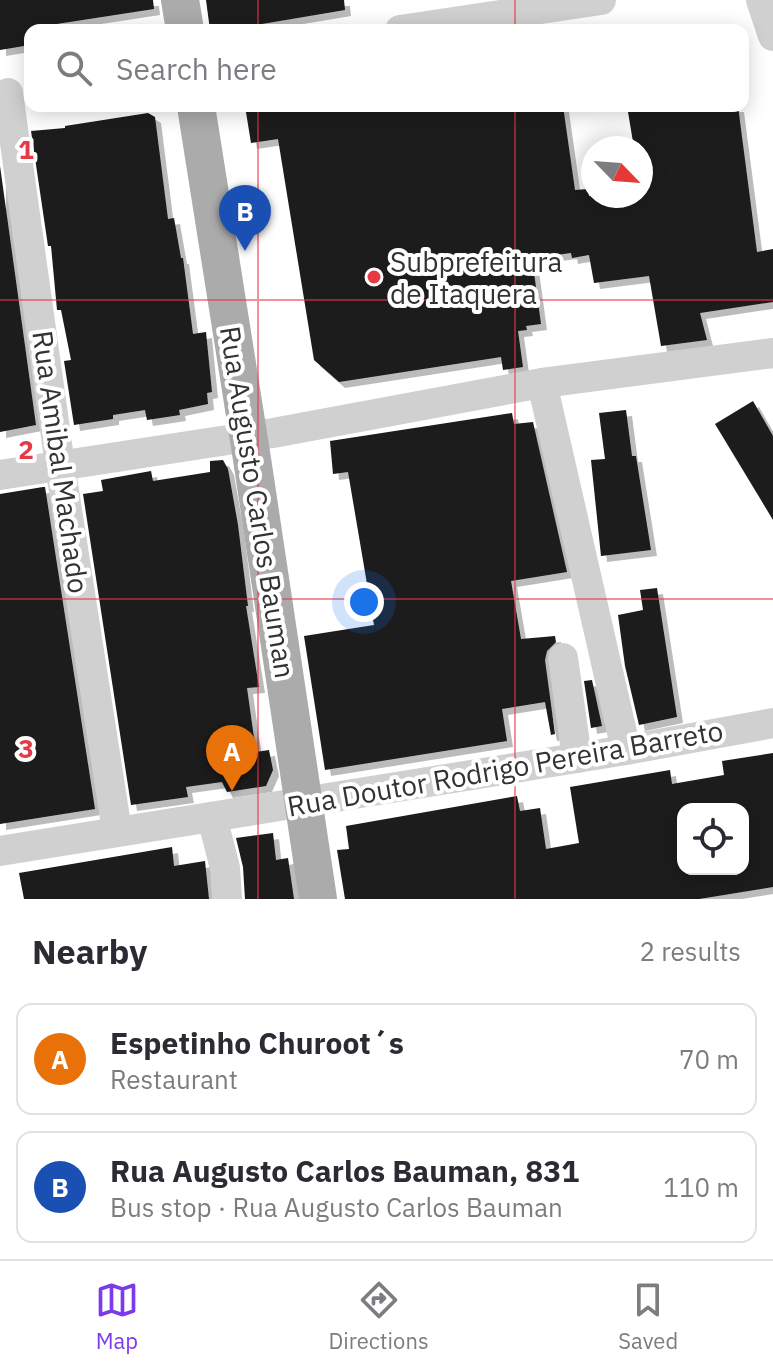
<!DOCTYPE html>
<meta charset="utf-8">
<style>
:root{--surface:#fff;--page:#f7f7f7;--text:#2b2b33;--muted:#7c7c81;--line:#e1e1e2;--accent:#7c3aed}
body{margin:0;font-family:"IBM Plex Sans",sans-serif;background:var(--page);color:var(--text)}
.controls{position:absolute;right:24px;bottom:24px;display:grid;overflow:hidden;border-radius:16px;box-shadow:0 4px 20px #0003}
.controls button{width:72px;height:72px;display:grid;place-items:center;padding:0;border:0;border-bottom:2px solid var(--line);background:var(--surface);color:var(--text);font:40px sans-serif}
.compass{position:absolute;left:581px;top:136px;width:72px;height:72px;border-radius:50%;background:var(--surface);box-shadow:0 4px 20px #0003;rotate:115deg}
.you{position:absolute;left:364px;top:602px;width:28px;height:28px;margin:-20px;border:6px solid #fff;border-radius:50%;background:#1a73e8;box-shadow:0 0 0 12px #1a73e833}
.badge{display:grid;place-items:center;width:52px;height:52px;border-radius:50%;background:var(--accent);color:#fff;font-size:26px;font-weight:700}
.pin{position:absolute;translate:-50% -66px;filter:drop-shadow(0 2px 4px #0008)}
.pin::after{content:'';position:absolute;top:42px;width:28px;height:24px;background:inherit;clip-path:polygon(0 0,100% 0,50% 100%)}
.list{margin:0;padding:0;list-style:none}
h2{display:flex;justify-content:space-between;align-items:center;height:104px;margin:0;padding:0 32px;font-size:34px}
h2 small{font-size:26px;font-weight:400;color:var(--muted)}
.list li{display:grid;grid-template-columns:52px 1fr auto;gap:24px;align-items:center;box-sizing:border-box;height:112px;margin:0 16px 16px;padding:0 16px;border:2px solid var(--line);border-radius:16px}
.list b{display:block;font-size:30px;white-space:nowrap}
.list p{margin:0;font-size:26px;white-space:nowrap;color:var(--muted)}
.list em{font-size:26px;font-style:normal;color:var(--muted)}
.icon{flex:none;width:44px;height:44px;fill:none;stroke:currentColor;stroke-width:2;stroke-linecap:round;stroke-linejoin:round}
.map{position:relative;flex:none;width:773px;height:899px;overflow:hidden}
.search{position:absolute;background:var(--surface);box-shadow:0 4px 20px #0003;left:24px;right:24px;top:24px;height:88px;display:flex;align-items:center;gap:20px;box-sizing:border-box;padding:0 28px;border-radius:16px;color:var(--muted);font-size:30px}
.sheet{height:360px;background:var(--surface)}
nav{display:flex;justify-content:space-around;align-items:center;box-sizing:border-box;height:112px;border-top:2px solid var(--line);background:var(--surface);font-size:22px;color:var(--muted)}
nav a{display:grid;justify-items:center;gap:4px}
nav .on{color:var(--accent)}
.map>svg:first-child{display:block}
</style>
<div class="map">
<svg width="773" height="899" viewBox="0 0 773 899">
<defs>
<filter id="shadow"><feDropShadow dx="6" dy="6" stdDeviation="0" flood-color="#0004"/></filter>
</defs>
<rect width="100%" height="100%" fill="#fff"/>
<g fill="#1a1a1a" fill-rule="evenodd" filter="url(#shadow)">
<path d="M0 0H153L154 9 50 25 51 30H30V45L0 50Z"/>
<path d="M206 0H344L345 10 226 30H210Z"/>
<path d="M245 106H308L309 110 332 106H563L575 190 588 189 589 196H641V148H634L627 106H738L757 252 773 249V302L700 313 707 340 661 346 649 276 594 283 589 255 572 258 571 253 532 258 541 324 526 326 527 330 518 331 523 367 503 370 501 357 339 382 314 360 278 139 251 143Z"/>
<path d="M148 113 155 117 168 219 174 218 181 258H183L193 334 206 332 212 392 207 393 208 404 179 410 180 415 147 420 145 410 113 415V419L74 425 64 361 71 360 61 310H57L51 246H48L31 131 65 128V126Z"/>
<path d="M0 166 36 425 0 432Z"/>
<path d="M753 401 773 436V520L715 424Z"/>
<path d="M626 410 632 456H636L651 550 601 556 591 460 605 459 599 413Z"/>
<path d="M512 413 514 424 533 422 567 572 511 581 521 639 555 636 556 642 547 651 545 660 555 734 551 735 545 702 502 709 507 741 325 770 304 636 374 625 348 472 333 474 330 441Z"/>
<path d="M223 460 228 469 238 525 248 606H246L259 687 247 688 256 752 269 750 273 770 266 786 227 792 222 782 186 787 188 797 131 805 83 494 103 491 101 480 151 471 153 481 210 472V461Z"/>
<path d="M43 487H45L95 809 0 824V494Z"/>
<path d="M657 588 677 717 639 725 625 666 618 615 643 610 640 590Z"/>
<path d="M592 680 602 726 591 728 584 681Z"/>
<path d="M773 753V887L699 899H345L337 850 349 849 346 826 517 796 520 811 540 808 546 849 579 843 570 787 670 770 672 784 724 775 722 761ZM683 809H743V869H683Z"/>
<path d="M273 833 276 860 288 858 294 899H245L243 867 236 838Z"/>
<path d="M172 847 174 866 205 861 209 899H24L19 873Z"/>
</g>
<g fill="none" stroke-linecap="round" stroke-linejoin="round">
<g stroke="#d0d0d0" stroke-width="30">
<path d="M761 0 773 36"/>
<path d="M400 30 601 0"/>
<path d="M8 93 60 465 117 831"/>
<path d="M542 383 626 750"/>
<path d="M0 475 273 433 542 383 773 353"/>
<path d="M563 658 577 758"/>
<path d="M212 817 225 868 227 899"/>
<path d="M0 851 626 750 773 723"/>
</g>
<g stroke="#ababab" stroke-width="38">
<path d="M180 0 185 30"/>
<path d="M196 106 252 459 318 899"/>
</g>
</g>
<path fill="none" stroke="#e63946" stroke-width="2" stroke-opacity="0.55" d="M258 0V30M515 0V30M258 106V899M515 106V899M0 300H773M0 599H773"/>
<circle fill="#e63946" stroke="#fff" stroke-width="3" cx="374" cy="277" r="8"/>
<g text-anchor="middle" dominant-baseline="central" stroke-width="8" stroke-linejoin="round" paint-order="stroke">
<g font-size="28" fill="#333" stroke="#fff" text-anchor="start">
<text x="390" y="261">Subprefeitura<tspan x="390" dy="32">de Itaquera</tspan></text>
</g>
<g font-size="28" fill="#333" stroke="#fff">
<text transform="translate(61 462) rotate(82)">Rua Amibal Machado</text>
<text transform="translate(258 502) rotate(81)">Rua Augusto Carlos Bauman</text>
<text transform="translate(505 768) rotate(-10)">Rua Doutor Rodrigo Pereira Barreto</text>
</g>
</g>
<g font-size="26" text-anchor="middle" font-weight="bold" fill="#e63946" stroke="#fff" stroke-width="8" stroke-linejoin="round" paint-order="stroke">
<text x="26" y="159">1</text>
<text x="26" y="459">2</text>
<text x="26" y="758">3</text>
</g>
</svg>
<div class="controls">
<button><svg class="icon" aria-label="locate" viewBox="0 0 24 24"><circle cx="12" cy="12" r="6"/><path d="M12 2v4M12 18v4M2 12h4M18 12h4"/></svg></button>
</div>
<svg class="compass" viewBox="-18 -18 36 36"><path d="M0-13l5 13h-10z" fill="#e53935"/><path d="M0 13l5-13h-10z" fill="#7c7c81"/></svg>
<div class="you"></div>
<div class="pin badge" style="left:232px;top:791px;background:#e8710a">A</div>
<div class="pin badge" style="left:245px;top:251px;background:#1a4fb4">B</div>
<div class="search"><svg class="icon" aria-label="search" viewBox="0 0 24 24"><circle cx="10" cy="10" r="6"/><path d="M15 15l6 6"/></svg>Search here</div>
</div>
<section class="sheet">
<h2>Nearby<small>2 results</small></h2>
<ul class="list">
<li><span class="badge" style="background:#e8710a">A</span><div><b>Espetinho Churoot´s</b><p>Restaurant</p></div><em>70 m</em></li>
<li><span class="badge" style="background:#1a4fb4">B</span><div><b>Rua Augusto Carlos Bauman, 831</b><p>Bus stop · Rua Augusto Carlos Bauman</p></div><em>110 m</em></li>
</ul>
</section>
<nav>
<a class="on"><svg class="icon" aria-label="map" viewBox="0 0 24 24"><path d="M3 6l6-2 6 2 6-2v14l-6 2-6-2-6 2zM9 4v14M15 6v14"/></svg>Map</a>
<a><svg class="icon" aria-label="directions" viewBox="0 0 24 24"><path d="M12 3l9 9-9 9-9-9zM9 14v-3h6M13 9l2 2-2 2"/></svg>Directions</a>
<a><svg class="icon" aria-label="saved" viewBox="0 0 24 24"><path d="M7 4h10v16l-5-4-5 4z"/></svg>Saved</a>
</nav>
